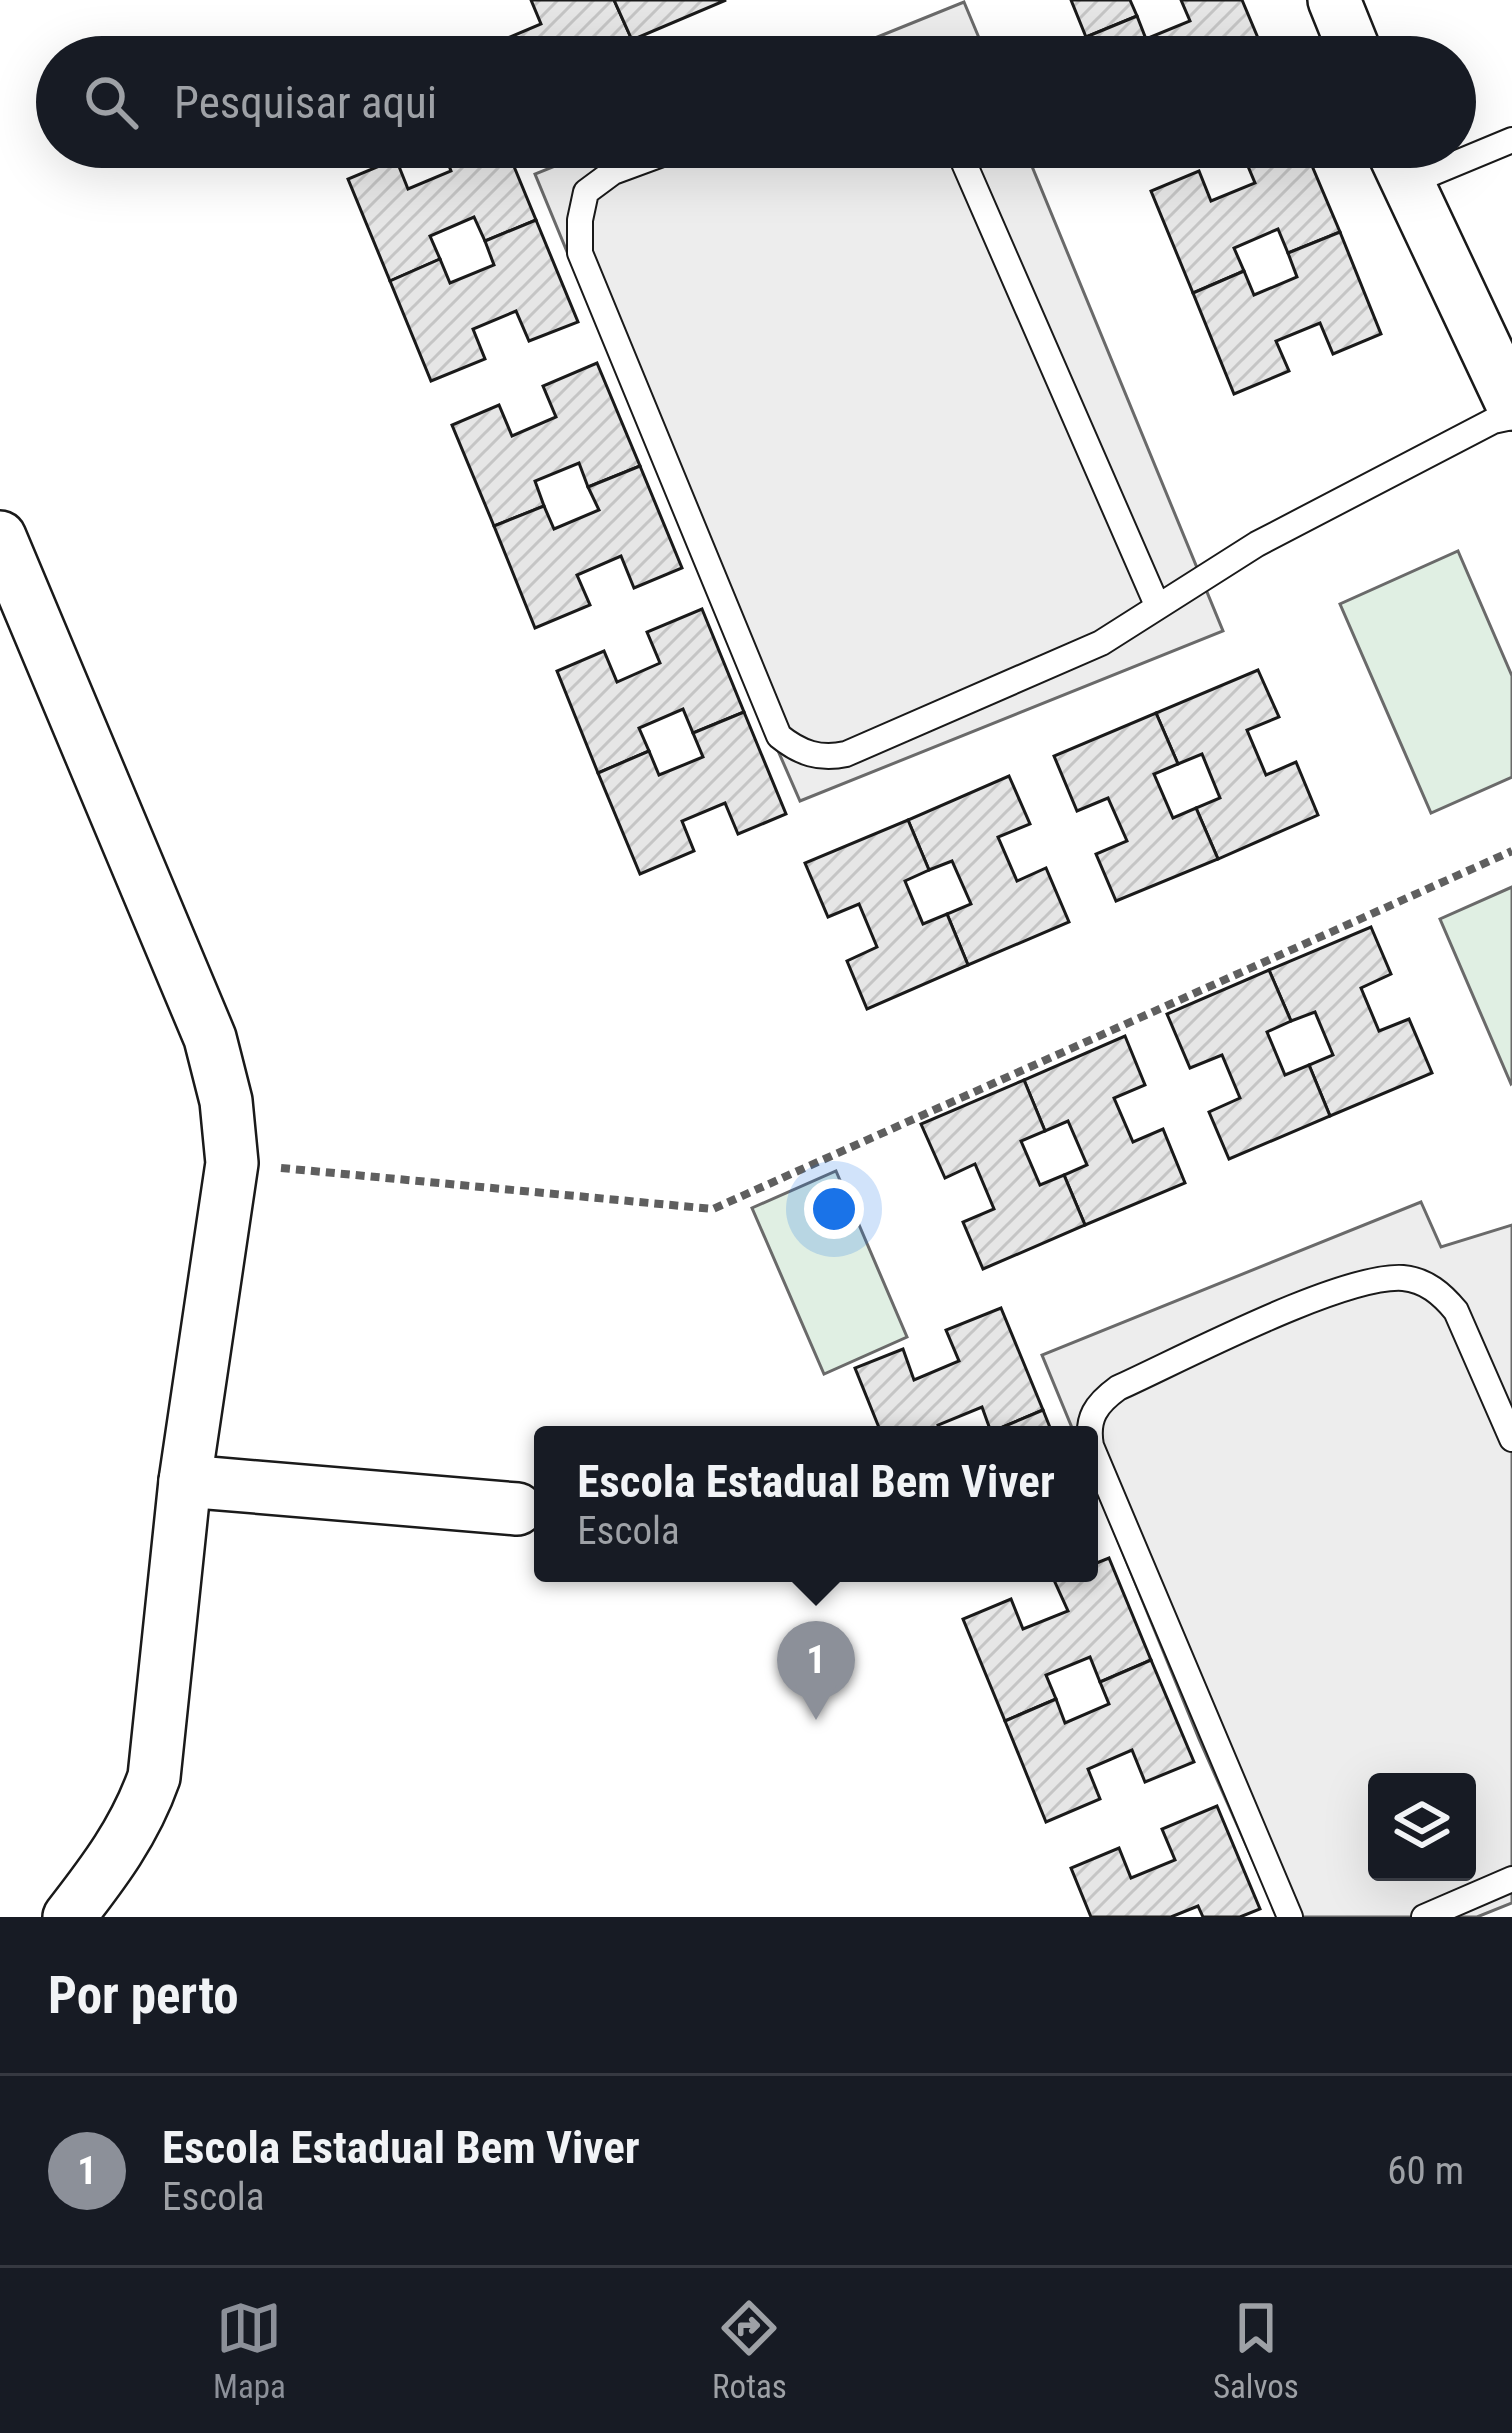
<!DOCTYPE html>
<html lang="pt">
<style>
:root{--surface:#171b24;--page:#242831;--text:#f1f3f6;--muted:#9ea1a6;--line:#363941;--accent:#8c9099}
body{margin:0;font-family:"Roboto Condensed",sans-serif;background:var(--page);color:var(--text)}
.controls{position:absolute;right:36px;bottom:36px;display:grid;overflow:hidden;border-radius:12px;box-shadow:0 12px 48px #0002}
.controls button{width:108px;height:108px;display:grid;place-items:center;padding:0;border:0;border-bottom:3px solid var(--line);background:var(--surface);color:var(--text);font:60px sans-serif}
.you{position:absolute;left:834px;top:1209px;width:42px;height:42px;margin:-30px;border:9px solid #fff;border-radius:50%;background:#1a73e8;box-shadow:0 0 0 18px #1a73e833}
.badge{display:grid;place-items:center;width:78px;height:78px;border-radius:50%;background:var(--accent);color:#fff;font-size:39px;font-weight:700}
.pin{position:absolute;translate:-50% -99px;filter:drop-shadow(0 3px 6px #0008)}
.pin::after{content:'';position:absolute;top:63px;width:42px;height:36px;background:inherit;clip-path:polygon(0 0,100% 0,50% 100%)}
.popup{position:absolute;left:534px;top:1426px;width:564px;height:156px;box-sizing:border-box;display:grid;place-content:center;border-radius:12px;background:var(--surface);filter:drop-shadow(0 3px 9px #0005);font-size:39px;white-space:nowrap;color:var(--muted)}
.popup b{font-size:45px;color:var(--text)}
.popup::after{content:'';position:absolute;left:50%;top:100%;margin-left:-24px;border:24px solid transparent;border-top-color:var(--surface)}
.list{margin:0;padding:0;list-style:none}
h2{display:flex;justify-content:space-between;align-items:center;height:156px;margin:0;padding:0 48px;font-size:51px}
h2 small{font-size:39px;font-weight:400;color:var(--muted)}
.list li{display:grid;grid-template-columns:78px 1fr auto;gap:36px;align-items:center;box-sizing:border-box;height:192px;padding:0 48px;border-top:3px solid var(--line)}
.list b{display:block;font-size:45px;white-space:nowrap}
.list p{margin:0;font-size:39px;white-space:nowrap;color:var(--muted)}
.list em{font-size:39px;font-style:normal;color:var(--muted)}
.icon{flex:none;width:66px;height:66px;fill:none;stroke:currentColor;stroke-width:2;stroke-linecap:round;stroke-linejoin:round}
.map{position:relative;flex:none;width:1512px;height:1917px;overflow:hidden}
.search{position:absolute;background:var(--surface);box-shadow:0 12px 48px #0002;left:36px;right:36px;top:36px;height:132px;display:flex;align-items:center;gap:30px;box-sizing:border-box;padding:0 42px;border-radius:66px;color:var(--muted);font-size:45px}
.sheet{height:348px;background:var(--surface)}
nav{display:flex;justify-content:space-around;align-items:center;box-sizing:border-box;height:168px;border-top:3px solid var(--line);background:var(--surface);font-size:33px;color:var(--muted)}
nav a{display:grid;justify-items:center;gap:6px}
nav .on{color:var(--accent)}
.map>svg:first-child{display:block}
</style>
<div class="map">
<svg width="1512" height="1917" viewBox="0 0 1512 1917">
<defs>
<pattern id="building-hatch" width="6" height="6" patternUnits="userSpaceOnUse" patternTransform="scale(3)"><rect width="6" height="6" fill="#e6e6e6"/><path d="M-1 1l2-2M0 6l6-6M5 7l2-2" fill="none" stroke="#c5c5c5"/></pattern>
</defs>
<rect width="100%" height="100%" fill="#fff"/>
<g fill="#e0efe3" stroke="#6a6a6a" stroke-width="3">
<path d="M1458 551 1512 676V777L1431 813 1340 604Z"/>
<path d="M1512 887V1083L1511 1084 1440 919Z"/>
<path d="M836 1171 907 1337 824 1374 752 1208Z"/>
</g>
<g fill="#ededed" stroke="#6a6a6a" stroke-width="3" fill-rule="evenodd">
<path d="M964 2 987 57H828Z"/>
<path d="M602 147H1024L1223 631 800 801 685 538 535 174Z"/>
<path d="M1421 1202 1441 1247 1512 1225V1903L1477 1917H1278L1199 1739 1089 1470V1435H1075L1042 1355ZM1377 1782H1467V1872H1377Z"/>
</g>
<g fill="url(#building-hatch)" stroke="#1a1a1a" stroke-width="3">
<path d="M531 0H614L632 40 593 57H519L510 37 541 24Z"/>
<path d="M614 0H726L632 40Z"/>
<path d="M1071 0H1130L1137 16 1086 37Z"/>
<path d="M1181 0H1242L1266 57H1094L1086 37 1137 16 1146 39 1190 21Z"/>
<path d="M442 147H506L536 220 485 241 474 217 430 236 440 259 390 281 348 179 396 159 408 189 451 171Z"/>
<path d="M1255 147H1304L1340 232 1288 253 1278 229 1234 248 1244 271 1193 293 1151 191 1199 171 1211 201 1255 183 1242 152Z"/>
<path d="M536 220 578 322 529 341 516 311 473 329 485 359 431 381 390 281 440 259 450 283 494 265 485 241Z"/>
<path d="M1340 232 1381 334 1333 354 1320 323 1276 341 1289 371 1234 394 1193 293 1244 271 1254 295 1297 277 1288 253Z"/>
<path d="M597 363 640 466 588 487 579 463 535 481 544 506 494 526 452 425 499 405 512 436 556 417 543 386Z"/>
<path d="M640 466 682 568 634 588 621 556 577 575 590 605 535 628 494 526 544 506 554 529 599 510 588 487Z"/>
<path d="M702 609 744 712 693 733 683 709 639 728 649 751 598 773 557 671 604 651 617 682 660 663 647 632Z"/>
<path d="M1258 670 1279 717 1247 730 1266 775 1296 762 1318 815 1218 859 1196 808 1220 798 1202 754 1178 764 1156 713Z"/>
<path d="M744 712 786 814 738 834 725 803 682 821 694 851 640 874 598 773 649 751 659 775 703 757 693 733Z"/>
<path d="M1156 713 1178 764 1154 774 1173 818 1196 808 1218 859 1116 901 1096 854 1127 841 1108 798 1077 811 1054 756Z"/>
<path d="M1009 776 1030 824 998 837 1017 881 1046 868 1069 922 968 965 947 914 971 904 952 861 929 870 908 820Z"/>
<path d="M908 820 929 870 905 881 923 924 947 914 968 965 867 1009 847 961 877 947 859 904 828 917 805 863Z"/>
<path d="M1371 927 1391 974 1361 988 1379 1031 1409 1019 1432 1073 1330 1116 1309 1065 1333 1055 1315 1012 1291 1021 1269 970Z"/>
<path d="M1269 970 1291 1021 1267 1032 1285 1075 1309 1065 1330 1116 1229 1159 1209 1112 1240 1098 1222 1055 1190 1068 1167 1014Z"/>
<path d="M1125 1036 1145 1085 1114 1098 1133 1142 1163 1129 1185 1183 1085 1225 1064 1175 1087 1165 1068 1121 1045 1131 1024 1080Z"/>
<path d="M1024 1080 1045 1131 1021 1141 1040 1185 1064 1175 1085 1225 983 1269 963 1222 994 1209 975 1164 945 1178 921 1124Z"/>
<path d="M1001 1308 1043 1410 991 1432 982 1407 938 1425 941 1435H882L855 1368 903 1349 914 1380 959 1361 946 1330Z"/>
<path d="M1043 1410 1053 1435H993L991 1432Z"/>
<path d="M1109 1558 1151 1660 1100 1682 1090 1657 1046 1675 1056 1699 1005 1721 963 1619 1011 1599 1023 1629 1068 1611 1054 1580 1072 1573H1089V1566Z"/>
<path d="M1151 1660 1194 1762 1145 1782 1132 1750 1088 1769 1100 1799 1046 1822 1005 1721 1056 1699 1065 1723 1109 1704 1100 1682Z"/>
<path d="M1217 1806 1260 1909 1240 1917H1203L1198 1906 1171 1917H1091L1071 1868 1119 1848 1131 1878 1175 1860 1162 1829Z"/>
</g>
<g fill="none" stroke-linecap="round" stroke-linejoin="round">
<defs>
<g id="service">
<path d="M681 147 613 172 586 192 580 220V253L779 736C800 753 820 760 846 754L1101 643 1257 544 1493 421 1512 417"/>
<path d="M957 147 1157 605"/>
<path d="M1406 184 1512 140"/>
<path d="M1290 1917 1091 1446C1086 1418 1096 1404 1118 1388 1180 1360 1342 1274 1403 1278 1426 1280 1442 1294 1456 1311L1512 1439"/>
<path d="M1424 1917 1512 1879"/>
</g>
<g id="minor">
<path d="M1334 0 1357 57"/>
<path d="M1391 147 1512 404"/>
<path d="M0 537 210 1038 226 1101 232 1163 185 1481 154 1777C135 1831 104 1872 69 1917"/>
<path d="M185 1481 517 1509"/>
</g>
</defs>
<use href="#service" stroke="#1a1a1a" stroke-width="28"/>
<use href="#minor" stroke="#1a1a1a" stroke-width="56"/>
<path stroke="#5f5f5f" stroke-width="8" stroke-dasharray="9 6" stroke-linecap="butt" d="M281 1168 713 1209 1512 851"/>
<use href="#service" stroke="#fff" stroke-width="24"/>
<use href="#minor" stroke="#fff" stroke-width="51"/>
</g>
</svg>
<div class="controls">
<button><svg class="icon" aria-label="layers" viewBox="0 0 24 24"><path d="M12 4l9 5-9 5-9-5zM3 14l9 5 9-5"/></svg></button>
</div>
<div class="you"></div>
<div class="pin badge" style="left:816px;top:1720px">1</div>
<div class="popup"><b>Escola Estadual Bem Viver</b>Escola</div>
<div class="search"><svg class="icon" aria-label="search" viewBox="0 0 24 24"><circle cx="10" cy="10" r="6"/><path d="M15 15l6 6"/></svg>Pesquisar aqui</div>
</div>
<section class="sheet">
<h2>Por perto<small></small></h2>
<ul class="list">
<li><span class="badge">1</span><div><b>Escola Estadual Bem Viver</b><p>Escola</p></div><em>60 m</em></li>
</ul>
</section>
<nav>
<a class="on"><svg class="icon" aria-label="map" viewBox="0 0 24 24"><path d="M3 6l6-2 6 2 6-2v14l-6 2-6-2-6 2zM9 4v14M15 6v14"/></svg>Mapa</a>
<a><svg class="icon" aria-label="directions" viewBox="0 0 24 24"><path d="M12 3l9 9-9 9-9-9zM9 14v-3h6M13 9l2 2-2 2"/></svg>Rotas</a>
<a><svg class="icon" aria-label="saved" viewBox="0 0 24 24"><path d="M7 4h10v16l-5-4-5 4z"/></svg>Salvos</a>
</nav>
